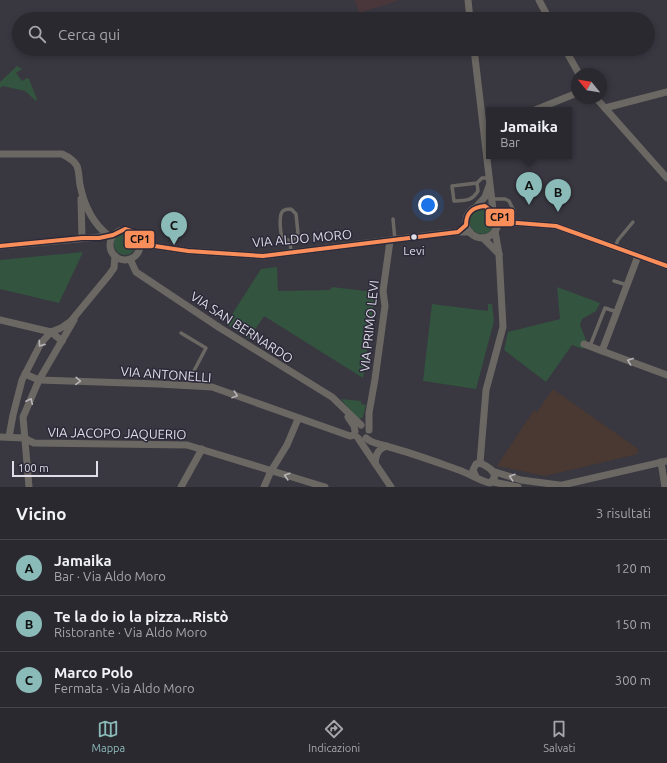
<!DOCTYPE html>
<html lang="it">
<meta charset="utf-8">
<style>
:root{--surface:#2b2930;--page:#333138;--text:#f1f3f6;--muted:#a6a6ab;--line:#47454c;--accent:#8bbbb9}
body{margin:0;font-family:Ubuntu,sans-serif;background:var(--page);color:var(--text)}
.compass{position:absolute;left:571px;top:68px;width:36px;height:36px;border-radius:50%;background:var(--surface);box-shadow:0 2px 6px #0003;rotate:300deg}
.scale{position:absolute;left:12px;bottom:10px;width:86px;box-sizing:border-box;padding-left:4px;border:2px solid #dfdde8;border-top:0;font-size:11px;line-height:14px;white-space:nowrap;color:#dfdde8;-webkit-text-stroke:3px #2c2939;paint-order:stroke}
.you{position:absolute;left:428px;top:205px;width:14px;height:14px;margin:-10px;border:3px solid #fff;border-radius:50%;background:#1a73e8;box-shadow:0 0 0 6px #1a73e833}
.badge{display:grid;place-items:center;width:26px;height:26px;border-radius:50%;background:var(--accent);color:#111;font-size:13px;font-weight:700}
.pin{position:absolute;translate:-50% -33px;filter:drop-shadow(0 1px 2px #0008)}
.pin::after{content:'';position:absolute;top:21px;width:14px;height:12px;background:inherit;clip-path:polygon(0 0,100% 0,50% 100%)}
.popup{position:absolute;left:486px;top:107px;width:86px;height:52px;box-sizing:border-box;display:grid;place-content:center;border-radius:0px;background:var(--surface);filter:drop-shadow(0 1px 3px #0005);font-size:13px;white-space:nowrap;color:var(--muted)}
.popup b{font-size:15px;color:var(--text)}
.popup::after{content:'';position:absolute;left:50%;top:100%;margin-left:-8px;border:8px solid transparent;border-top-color:var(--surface)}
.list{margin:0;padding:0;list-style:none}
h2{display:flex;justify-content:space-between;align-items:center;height:52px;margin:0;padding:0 16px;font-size:17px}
h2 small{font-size:13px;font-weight:400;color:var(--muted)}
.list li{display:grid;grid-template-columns:26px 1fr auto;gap:12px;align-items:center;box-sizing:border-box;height:56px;padding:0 16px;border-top:1px solid var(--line)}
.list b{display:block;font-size:15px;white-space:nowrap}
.list p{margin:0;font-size:13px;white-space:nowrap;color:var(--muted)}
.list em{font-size:13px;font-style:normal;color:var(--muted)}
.icon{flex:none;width:22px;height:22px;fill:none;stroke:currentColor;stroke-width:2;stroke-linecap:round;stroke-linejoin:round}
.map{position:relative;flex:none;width:667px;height:487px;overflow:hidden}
.search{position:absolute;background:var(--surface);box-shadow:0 2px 6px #0003;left:12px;right:12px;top:12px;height:44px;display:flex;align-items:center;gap:10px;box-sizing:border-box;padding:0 14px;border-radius:22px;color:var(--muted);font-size:15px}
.sheet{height:220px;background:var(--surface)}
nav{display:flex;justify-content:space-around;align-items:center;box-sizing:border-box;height:56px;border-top:1px solid var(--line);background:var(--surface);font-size:11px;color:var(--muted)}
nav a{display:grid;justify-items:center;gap:2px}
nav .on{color:var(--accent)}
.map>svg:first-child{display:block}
</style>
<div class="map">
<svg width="667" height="487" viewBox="0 0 667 487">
<rect width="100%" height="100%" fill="#393740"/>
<path fill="#49373b" d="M355 0H400L359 13Z"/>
<path fill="#493932" d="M553 389 638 449V454L545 476 497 466 534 410 537 412Z"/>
<g fill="#33543e">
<path d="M17 66 22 69 16 73 22 81 27 78 29 79 37 99 36 101 25 91 3 86 0 88V82Z"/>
<circle cx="482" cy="222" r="12"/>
<circle cx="125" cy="244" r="11"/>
<path d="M83 252 59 303 0 289V260Z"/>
<path d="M277 267 278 291 330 290 332 287 375 292 363 378 264 316 249 339 226 324 261 269Z"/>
<path d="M557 287 600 303 596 311 582 319 580 325 586 340 583 349 572 345 546 382 504 350 508 332 560 319Z"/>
<path d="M432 304 488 311V304H492L494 321 476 389 423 381Z"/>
<path d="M341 399 361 401V404L366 405 363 417 359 419H357Z"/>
</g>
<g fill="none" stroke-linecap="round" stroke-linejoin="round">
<g stroke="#6b6863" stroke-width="3.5">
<path d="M477 183 478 191C471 202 465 200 454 201L452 186 477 183 482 178H489"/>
<path d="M492 199H505L509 201 514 211V222"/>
<path d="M393 219 395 240"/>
<path d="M290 240C287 240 286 241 283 238 280 235 279 216 282 212 284 209 287 209 291 209L296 214 298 233 294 239 290 240 291 253"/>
<path d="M615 247 618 240 633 222"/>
<path d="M614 281 627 285"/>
<path d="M181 333 206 348 186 386"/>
<path d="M590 346 605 308 617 312"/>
</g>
<g stroke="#6b6863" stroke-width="7">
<path d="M468 0 470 19"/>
<path d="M539 0 549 19"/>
<path d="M474 49 493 210"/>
<path d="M565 49 579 74"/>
<path d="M596 98 667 178"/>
<path d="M605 108 667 92"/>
<path d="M535 110 577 93"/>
<path d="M0 154H62C68 157 74 160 77 166 79 171 79 179 80 185 84 205 92 223 109 236"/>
<path d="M81 199 82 238"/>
<circle cx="482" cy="222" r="16"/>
<path d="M476 207 485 197 489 186"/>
<path d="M496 213 506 222 556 226 667 266"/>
<circle cx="125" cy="245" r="15"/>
<path d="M483 238 499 254"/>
<path d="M140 240 148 245 188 251 263 256 439 234 458 232H470"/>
<path d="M0 246 111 236"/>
<path d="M638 256 602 351 667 375"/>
<path d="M130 259 136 272 220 328 332 397 361 425"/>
<path d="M0 320 51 332 62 341"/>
<path d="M584 344 602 351"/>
<path d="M25 374 39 380 158 384 212 387 350 436 355 435"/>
<path d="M348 417 354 426 355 431"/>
<path d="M369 430V413L375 379 385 306 383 291 390 241"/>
<path d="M0 437 24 438 34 443 187 445 325 487"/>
<path d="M9 437 13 415 22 380 41 343 51 332 61 328 71 321 109 275 114 268 115 256"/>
<path d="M358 438 391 487"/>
<path d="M366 438C372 444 381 444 389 447 412 453 436 462 459 470 470 474 480 481 490 483 501 474 489 467 480 463L476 464 473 470 476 477"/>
<path d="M661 462 665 487"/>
<path d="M375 463C376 454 378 449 387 446"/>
<path d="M480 463 486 390 503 327 499 254 495 231"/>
<path d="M492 471 521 480 559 485"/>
<path d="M493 482 518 487"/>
<path d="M29 487 23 417 39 380 74 320"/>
<path d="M181 487 202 449"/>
<path d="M264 487 271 471 287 445 298 419"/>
<path d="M554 487 667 461"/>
</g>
<defs>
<path id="bus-1" d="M0 246 82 238H99L113 235 125 229 134 232 140 240 148 245 188 251 263 256 458 232 466 225C466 212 473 207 485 206L506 222 556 226 667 266"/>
</defs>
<use href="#bus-1" stroke="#2c2939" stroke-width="7"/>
<use href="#bus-1" stroke="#fa8e5a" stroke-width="4"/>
</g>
<defs><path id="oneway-chevron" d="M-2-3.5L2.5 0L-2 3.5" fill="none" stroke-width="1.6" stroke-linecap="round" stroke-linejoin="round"/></defs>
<g stroke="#b6b4b9">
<use href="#oneway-chevron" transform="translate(41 344) rotate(125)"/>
<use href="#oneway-chevron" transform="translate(630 361) rotate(-160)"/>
<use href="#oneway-chevron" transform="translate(78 381) rotate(2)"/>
<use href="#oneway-chevron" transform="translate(235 395) rotate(19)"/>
<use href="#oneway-chevron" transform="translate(30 401) rotate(-65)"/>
<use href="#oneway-chevron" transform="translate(287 476) rotate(-163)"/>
<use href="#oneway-chevron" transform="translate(512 477) rotate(-162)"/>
</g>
<circle fill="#dfdde8" stroke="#2c2939" stroke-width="1.5" cx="414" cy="237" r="3.5"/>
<g text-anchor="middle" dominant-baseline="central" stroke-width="3" stroke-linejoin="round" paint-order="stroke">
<g font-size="12" fill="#dfdde8" stroke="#2c2939">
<text x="414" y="250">Levi</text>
</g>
<g font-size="13" fill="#dfdde8" stroke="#2c2939">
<text transform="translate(302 238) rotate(-5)">VIA ALDO MORO</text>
<text transform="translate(369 326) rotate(-84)">VIA PRIMO LEVI</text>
<text transform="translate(242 327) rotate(33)">VIA SAN BERNARDO</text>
<text transform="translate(166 374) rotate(4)">VIA ANTONELLI</text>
<text transform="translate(117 433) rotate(1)">VIA JACOPO JAQUERIO</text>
</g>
</g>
<g stroke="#2c2939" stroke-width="1.5">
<rect x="485" y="208" width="30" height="19" rx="4" fill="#fa8e5a"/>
<rect x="124" y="230" width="31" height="19" rx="4" fill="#fa8e5a"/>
</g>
<g font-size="11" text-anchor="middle" font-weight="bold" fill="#111">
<text x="500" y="221">CP1</text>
<text x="140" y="243">CP1</text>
</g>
</svg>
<svg class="compass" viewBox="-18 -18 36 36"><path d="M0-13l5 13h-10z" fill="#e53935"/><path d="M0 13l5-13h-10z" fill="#a6a6ab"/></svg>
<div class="scale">100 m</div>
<div class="you"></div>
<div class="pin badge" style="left:529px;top:205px">A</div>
<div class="popup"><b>Jamaika</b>Bar</div>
<div class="pin badge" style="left:558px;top:212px">B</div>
<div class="pin badge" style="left:174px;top:245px">C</div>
<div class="search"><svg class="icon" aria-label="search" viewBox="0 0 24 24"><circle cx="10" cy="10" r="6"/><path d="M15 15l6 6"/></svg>Cerca qui</div>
</div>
<section class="sheet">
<h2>Vicino<small>3 risultati</small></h2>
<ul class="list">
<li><span class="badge">A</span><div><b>Jamaika</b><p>Bar · Via Aldo Moro</p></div><em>120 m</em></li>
<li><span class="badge">B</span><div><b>Te la do io la pizza...Ristò</b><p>Ristorante · Via Aldo Moro</p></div><em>150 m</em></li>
<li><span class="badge">C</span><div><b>Marco Polo</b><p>Fermata · Via Aldo Moro</p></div><em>300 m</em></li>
</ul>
</section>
<nav>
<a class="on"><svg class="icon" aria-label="map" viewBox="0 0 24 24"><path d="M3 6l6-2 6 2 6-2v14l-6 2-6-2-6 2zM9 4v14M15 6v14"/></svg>Mappa</a>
<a><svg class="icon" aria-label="directions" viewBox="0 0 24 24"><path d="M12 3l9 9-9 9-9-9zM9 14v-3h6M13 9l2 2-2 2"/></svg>Indicazioni</a>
<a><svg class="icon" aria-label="saved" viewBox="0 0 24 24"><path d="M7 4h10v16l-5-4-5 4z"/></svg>Salvati</a>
</nav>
